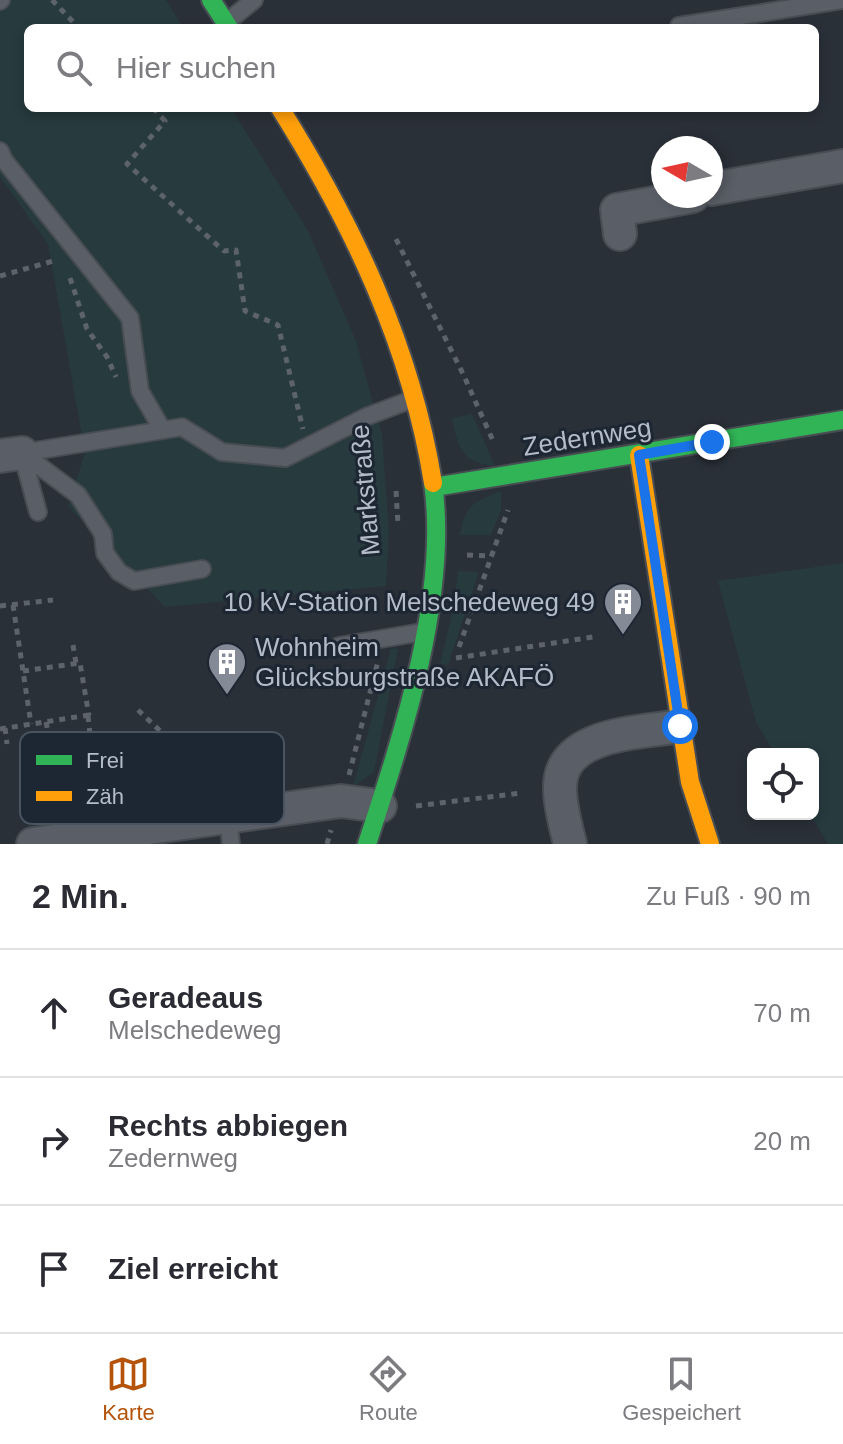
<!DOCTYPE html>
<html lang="de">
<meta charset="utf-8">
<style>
:root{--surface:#fff;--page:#f7f7f7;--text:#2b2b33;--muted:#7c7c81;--line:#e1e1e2;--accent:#b45309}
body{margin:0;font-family:Helvetica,sans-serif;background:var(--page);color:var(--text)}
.controls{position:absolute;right:24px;bottom:24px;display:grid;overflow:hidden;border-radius:12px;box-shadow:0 4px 12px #0003}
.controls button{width:72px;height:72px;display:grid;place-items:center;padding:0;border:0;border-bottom:2px solid var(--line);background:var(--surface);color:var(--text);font:40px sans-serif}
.compass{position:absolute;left:651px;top:136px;width:72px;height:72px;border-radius:50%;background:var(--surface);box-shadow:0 4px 12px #0003;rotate:279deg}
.stop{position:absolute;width:24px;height:24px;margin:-18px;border:6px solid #1a73e8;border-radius:50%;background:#fff}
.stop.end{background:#1a73e8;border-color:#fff;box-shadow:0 2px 8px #0008}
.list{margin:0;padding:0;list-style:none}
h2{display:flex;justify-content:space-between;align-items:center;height:104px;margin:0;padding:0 32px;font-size:34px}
h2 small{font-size:26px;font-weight:400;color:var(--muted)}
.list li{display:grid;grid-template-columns:52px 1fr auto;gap:24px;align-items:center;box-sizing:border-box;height:128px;padding:0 32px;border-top:2px solid var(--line)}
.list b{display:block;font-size:30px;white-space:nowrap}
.list p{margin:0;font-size:26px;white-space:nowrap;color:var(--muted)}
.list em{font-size:26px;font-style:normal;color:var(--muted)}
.icon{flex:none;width:44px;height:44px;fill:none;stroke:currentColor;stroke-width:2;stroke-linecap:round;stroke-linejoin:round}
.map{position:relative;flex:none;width:843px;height:844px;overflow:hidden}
.search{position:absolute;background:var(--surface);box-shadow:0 4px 12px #0003;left:24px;right:24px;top:24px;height:88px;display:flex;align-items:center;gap:20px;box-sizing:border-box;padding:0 28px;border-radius:12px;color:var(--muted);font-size:30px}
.sheet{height:488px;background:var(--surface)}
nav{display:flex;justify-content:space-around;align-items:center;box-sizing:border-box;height:112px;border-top:2px solid var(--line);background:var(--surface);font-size:22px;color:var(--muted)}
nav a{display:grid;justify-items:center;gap:4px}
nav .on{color:var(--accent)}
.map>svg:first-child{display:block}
</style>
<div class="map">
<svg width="843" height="844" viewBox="0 0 843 844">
<rect width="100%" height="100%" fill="#2a3038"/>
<g fill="#273a3e">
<path d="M0 0H166L183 28H28V108H231L308 231 356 341 382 435 389 532 386 586 165 607 68 506 85 453 48 244 0 177Z"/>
<path d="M472 414 495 466C462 463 458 448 452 418Z"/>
<path d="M501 491V510L491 535H460C465 504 474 502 501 491Z"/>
<path d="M843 563V844H828L810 814H813V754H775L756 722 718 581Z"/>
<path d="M458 571 479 572 448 665 440 664 453 610Z"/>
<path d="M391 648 398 649 374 772 353 787Z"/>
</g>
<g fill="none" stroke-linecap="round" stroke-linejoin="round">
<defs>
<g id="lane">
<path d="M0 1 1 0"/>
<path d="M227 22 254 0"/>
<path d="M679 26 843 0"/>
<path d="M0 151 4 160 130 318 140 391 162 429"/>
<path d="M22 453 182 427 222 452 285 458 368 416 413 399"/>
<path d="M22 453 78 495 103 534 105 553 119 572 134 581 202 569"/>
<path d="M22 453 38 512"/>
<path d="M339 646 422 632"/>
<path d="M228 818 231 844"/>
</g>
<g id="street">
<path d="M711 189 843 166"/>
<path d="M620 234 617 210 693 196"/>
<path d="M0 456 22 453"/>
<path d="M33 844 341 801 380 806"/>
<path d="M570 844C566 826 560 807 560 789 559 732 640 733 680 726"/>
</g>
<g id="fast">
<path d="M211 0 229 28"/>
<path d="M434 487 843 420"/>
<path d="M367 844C402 737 449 596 433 483"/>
</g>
<g id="slow">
<path d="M280 108C353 225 411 346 433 483"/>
<path d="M639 455 690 782 710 844"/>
</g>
</defs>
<use href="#lane" stroke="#484c53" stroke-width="20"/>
<use href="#street" stroke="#484c53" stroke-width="36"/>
<use href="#fast" stroke="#484c53" stroke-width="22"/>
<use href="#slow" stroke="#484c53" stroke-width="22"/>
<g stroke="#5d636a" stroke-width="5" stroke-dasharray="6 6" stroke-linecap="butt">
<path d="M52 0 79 28"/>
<path d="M153 108 165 121 127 164 224 251 236 250 245 311 278 325 303 429"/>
<path d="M396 239 464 376 494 443"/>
<path d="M0 276 57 260"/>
<path d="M70 278 87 329 107 357 116 377"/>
<path d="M396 491 398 525"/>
<path d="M467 555 490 556"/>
<path d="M13 605 31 724"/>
<path d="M0 606 53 600"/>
<path d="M73 645 76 663"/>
<path d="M459 647 508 510"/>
<path d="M456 658 593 637"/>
<path d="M23 671 80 663 89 716"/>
<path d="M138 710 193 762 198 793"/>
<path d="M88 716 90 734"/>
<path d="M46 722 49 737"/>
<path d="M5 728 7 744"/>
<path d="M0 729 89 715"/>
<path d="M349 775 378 661"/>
<path d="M416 806 521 793"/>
<path d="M327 844 331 830"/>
</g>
<use href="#lane" stroke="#5a5e66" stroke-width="16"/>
<use href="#street" stroke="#5a5e66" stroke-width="32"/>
<use href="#fast" stroke="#30b455" stroke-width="18"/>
<use href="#slow" stroke="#ff9f0a" stroke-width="18"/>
</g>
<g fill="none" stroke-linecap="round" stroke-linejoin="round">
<path stroke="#1a73e8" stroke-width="10" d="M680 726 639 455 712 442"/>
</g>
<defs>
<symbol id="building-pin" viewBox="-11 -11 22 30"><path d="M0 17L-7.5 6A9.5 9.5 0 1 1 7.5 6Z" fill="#848b96" stroke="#1d2633"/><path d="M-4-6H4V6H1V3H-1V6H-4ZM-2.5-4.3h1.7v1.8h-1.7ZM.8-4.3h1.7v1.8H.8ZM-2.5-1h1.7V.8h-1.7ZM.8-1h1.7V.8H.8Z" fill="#fff"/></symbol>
</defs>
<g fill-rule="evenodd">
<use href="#building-pin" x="601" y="580" width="44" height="60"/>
<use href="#building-pin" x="205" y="640" width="44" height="60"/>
</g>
<g text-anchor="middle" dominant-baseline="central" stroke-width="6" stroke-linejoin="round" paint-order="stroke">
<g font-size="26" fill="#b4bcc9" stroke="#1d2633">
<text transform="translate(587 437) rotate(-9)">Zedernweg</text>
<text transform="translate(365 490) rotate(-95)">Markstraße</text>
</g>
<g font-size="26" fill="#b4bcc9" stroke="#1d2633" text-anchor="end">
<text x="595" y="602">10 kV-Station Melschedeweg 49</text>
<text x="255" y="647" text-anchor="start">Wohnheim<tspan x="255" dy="30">Glücksburgstraße AKAFÖ</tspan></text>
</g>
</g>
<rect x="20" y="732" width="264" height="92" rx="12" fill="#1d2633" stroke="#4a5360" stroke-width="2"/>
<rect x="36" y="755" width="36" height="10" fill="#30b455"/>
<rect x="36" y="791" width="36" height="10" fill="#ff9f0a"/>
<g font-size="22" fill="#b4bcc9">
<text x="86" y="768">Frei</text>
<text x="86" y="804">Zäh</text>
</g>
</svg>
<div class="controls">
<button><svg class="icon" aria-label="locate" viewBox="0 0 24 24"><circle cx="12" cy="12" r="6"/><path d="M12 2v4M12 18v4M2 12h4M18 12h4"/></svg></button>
</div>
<svg class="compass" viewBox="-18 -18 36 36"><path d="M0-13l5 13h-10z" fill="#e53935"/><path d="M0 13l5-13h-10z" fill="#7c7c81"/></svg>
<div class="stop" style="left:680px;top:726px"></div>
<div class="stop end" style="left:712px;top:442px"></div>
<div class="search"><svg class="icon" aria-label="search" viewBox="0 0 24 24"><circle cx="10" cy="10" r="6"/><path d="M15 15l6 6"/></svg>Hier suchen</div>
</div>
<section class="sheet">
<h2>2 Min.<small>Zu Fuß · 90 m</small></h2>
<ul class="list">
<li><svg class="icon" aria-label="ahead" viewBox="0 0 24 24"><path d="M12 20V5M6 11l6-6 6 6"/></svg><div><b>Geradeaus</b><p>Melschedeweg</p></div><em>70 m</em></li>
<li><svg class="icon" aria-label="right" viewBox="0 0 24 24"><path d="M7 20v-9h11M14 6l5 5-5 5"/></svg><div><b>Rechts abbiegen</b><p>Zedernweg</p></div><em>20 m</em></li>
<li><svg class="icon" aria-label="arrive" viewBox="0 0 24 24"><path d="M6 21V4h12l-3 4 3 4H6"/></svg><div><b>Ziel erreicht</b></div></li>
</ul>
</section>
<nav>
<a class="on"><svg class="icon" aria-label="map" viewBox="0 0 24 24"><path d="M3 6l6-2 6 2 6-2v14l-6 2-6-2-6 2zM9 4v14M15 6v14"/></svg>Karte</a>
<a><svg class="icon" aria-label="directions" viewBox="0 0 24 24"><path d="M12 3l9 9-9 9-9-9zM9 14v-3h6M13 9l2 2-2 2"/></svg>Route</a>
<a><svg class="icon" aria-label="saved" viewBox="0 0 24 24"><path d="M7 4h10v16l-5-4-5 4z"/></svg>Gespeichert</a>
</nav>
